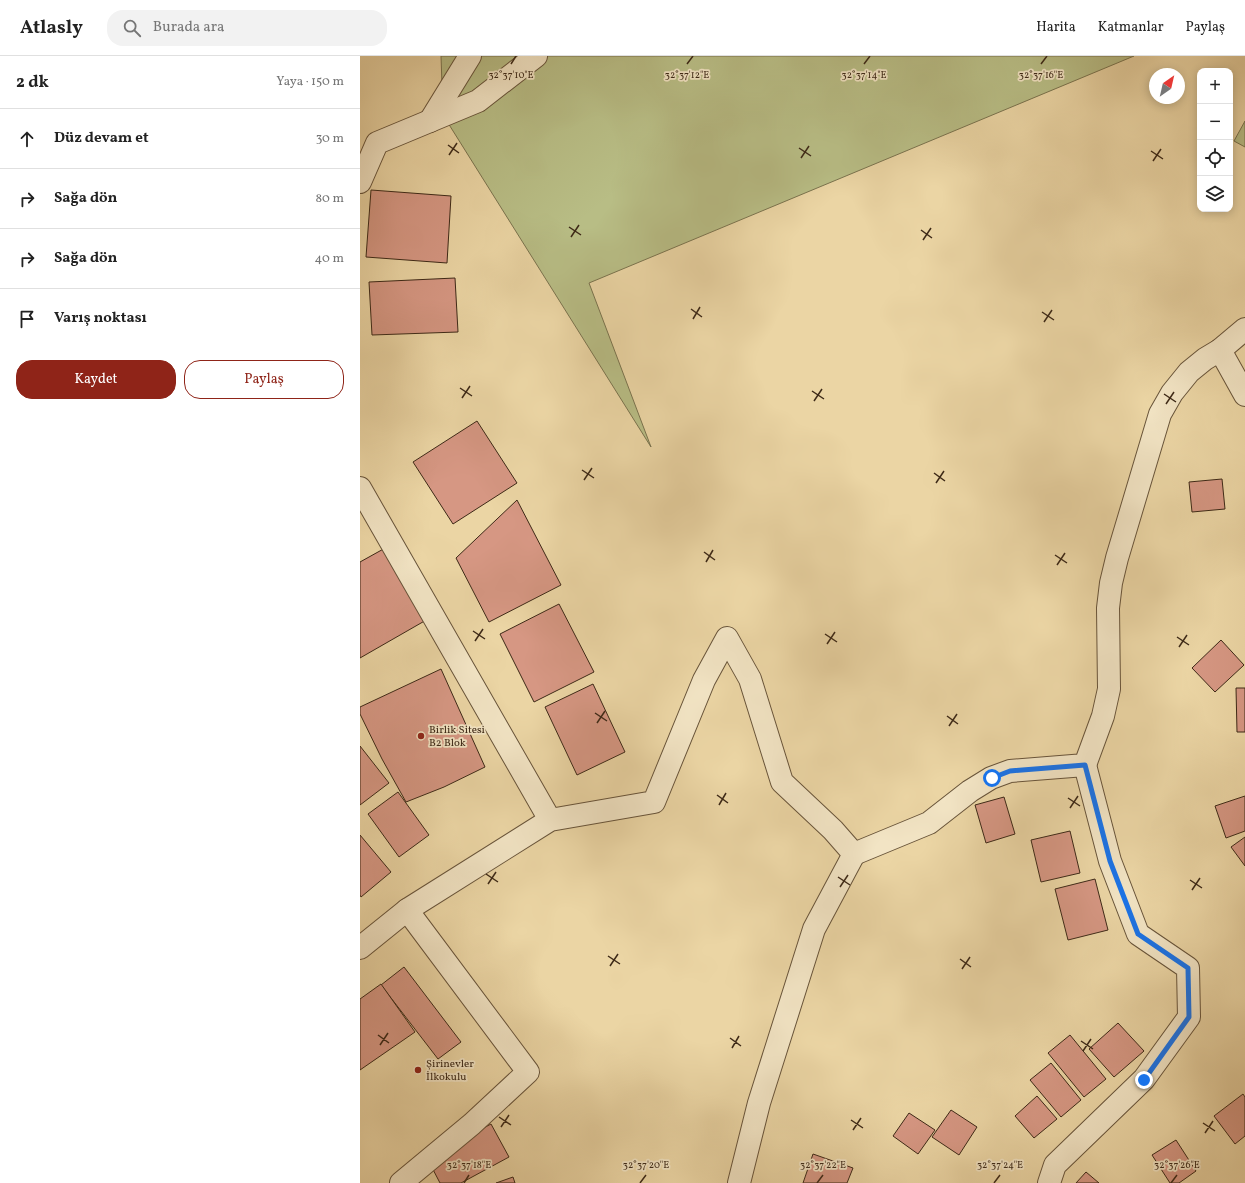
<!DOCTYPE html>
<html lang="tr">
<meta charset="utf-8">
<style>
:root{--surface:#fff;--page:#f2f2f2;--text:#222;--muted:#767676;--line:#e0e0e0;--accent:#8f2418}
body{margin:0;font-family:Vollkorn,serif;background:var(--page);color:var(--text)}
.controls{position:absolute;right:12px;top:12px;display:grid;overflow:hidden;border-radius:8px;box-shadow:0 2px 10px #0003}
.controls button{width:36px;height:36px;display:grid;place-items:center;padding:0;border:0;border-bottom:1px solid var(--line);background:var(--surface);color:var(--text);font:20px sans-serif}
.compass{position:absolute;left:789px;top:12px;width:36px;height:36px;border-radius:50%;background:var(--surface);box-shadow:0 2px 10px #0003;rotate:34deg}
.stop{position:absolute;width:12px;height:12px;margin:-9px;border:3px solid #1a73e8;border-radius:50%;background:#fff}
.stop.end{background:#1a73e8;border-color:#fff;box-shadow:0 1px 4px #0008}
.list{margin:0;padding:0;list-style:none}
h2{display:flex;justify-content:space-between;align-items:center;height:52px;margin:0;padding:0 16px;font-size:17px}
h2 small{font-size:13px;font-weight:400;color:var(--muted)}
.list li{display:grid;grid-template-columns:26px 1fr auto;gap:12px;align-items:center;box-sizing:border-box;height:60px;padding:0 16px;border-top:1px solid var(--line)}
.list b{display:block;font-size:15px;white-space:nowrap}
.list em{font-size:13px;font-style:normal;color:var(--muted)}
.actions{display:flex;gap:8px;padding:12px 16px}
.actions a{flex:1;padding:9px 0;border:1px solid var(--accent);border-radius:16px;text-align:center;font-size:14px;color:var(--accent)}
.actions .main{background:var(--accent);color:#fff}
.icon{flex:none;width:22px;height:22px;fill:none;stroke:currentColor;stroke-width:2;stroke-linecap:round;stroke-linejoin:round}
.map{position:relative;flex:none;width:885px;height:1127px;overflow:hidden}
header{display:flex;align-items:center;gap:24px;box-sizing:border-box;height:56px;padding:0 20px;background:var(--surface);border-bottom:1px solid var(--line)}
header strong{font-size:19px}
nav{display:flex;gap:22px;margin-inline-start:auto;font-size:14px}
.search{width:280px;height:36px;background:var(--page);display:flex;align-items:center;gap:10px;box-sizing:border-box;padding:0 14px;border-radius:16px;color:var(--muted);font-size:15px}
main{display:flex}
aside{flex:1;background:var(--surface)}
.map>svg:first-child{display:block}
</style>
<header>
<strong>Atlasly</strong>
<div class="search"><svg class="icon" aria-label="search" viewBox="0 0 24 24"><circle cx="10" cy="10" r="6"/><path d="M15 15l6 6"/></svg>Burada ara</div>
<nav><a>Harita</a><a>Katmanlar</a><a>Paylaş</a></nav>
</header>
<main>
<aside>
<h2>2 dk<small>Yaya · 150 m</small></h2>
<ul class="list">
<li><svg class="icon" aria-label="ahead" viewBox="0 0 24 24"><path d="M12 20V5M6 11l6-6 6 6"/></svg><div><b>Düz devam et</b></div><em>30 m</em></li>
<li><svg class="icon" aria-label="right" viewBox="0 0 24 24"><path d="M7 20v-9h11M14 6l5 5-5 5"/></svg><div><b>Sağa dön</b></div><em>80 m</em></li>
<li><svg class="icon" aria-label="right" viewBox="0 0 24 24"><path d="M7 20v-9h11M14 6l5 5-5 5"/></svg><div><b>Sağa dön</b></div><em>40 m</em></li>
<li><svg class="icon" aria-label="arrive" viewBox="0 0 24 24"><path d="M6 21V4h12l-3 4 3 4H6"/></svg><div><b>Varış noktası</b></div></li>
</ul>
<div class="actions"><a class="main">Kaydet</a><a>Paylaş</a></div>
</aside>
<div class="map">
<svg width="885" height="1127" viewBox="0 0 885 1127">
<rect width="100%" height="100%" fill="#ebd5a4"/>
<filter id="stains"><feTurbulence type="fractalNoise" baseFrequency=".005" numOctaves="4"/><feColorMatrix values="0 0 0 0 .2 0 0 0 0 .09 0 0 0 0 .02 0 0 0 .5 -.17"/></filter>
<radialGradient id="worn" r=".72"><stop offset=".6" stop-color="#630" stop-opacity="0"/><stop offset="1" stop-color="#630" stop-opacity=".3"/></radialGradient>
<g fill="#b8bd85" stroke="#7a734e">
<path d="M81 0H774L229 227 291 391 83 59Z"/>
<path d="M885 65V91L874 85Z"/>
</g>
<g fill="#d69783" stroke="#3d2917">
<path d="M11 134 91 140 87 207 6 201Z"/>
<path d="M95 222 98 276 12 279 9 226Z"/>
<path d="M117 365 157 427 93 468 53 406Z"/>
<path d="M862 423 865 453 832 456 829 426Z"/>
<path d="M157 444 201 529 129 566 96 502Z"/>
<path d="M27 491 68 563 0 602V506Z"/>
<path d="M199 548 234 616 174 646 140 578Z"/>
<path d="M861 584 884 609 855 636 832 612Z"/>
<path d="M81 613 125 711 84 731 46 746 22 703 0 658V651Z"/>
<path d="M233 628 265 696 217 719 185 651Z"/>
<path d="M876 632H885V676H877Z"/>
<path d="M0 690 29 727 0 749Z"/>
<path d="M38 736 69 779 39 801 8 758Z"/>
<path d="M885 740V775L866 782 855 750Z"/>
<path d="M644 741 655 778 626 787 615 749Z"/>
<path d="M710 775 720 817 681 826 671 784Z"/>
<path d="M0 779 31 816 1 841 0 839Z"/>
<path d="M885 781V810L871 791Z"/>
<path d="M735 823 748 874 708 884 695 833Z"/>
<path d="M44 911 101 986 78 1003 21 929Z"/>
<path d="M21 928 55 976 0 1014V943Z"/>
<path d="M758 967 784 995 754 1021 729 993Z"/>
<path d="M710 979 746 1023 724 1041 688 997Z"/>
<path d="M691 1007 721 1044 701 1061 670 1024Z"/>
<path d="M883 1038 885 1041V1080L875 1088 854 1060Z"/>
<path d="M677 1040 697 1063 674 1082 655 1060Z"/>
<path d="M591 1054 617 1071 599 1099 572 1081Z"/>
<path d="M549 1057 575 1074 558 1098 533 1080Z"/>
<path d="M131 1068 149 1101 101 1127H80L67 1102Z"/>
<path d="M816 1084 836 1115 819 1127H810L792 1099Z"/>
<path d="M453 1098 493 1112 487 1127H443Z"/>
<path d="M726 1116 739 1127H716Z"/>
<path d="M153 1121 155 1127H136Z"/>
</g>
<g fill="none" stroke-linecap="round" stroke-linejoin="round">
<defs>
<g id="minor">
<path d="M70 65 110 0"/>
<path d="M0 126 17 87 118 45 176 0"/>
<path d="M860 294 885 339"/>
<path d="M0 432 190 764"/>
<path d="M494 798 569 767 610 735 631 722 650 715 725 709 743 660 749 633 748 552 751 527 757 502 800 358 812 337 829 316 845 303 860 294 885 273"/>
<path d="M0 892 47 854 190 764 294 746 344 624 367 582 390 623 422 726 473 774 494 798 454 873 399 1047 379 1127"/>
<path d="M41 1127 112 1068 168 1016 47 854"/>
<path d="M689 1127 695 1109 784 1023 829 961 828 912 778 878 750 805 725 709"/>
</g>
</defs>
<use href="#minor" stroke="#68543a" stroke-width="24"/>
<use href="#minor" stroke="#f2e4c4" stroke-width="22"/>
</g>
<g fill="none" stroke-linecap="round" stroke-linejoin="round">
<path stroke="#1a73e8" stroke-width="5" d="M632 722 650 715 725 709 750 805 778 878 828 912 829 961 784 1024"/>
</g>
<path fill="none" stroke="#3d2917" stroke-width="1.5" d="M151 8 156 0M327 8 333 0M504 8 510 0M681 8 687 0M88 89 99 97M439 92 451 100M791 95 803 103M89 99 97 87M441 102 449 90M793 105 801 93M209 171 221 179M561 174 572 182M211 181 219 169M563 184 571 172M331 253 342 261M682 256 694 264M333 263 340 251M684 266 692 254M100 332 112 340M452 335 464 343M804 338 816 346M102 342 110 330M454 345 462 333M806 348 814 336M222 414 234 422M574 417 585 425M224 424 232 412M576 427 584 415M344 496 355 504M695 499 707 507M346 506 353 494M697 509 705 497M113 575 125 583M465 578 477 586M817 581 829 589M115 585 123 573M467 588 475 576M819 591 827 579M235 657 247 665M587 660 598 668M237 667 245 655M589 670 597 658M357 739 368 747M708 742 720 750M359 749 366 737M710 752 718 740M126 818 138 826M478 821 490 829M830 824 842 832M128 828 136 816M480 831 488 819M832 834 840 822M248 900 260 908M600 903 611 911M250 910 258 898M602 913 610 901M18 979 29 987M370 982 381 990M721 985 733 993M20 989 28 977M372 992 379 980M723 995 731 983M139 1061 151 1069M491 1064 503 1072M843 1067 855 1075M141 1071 149 1059M493 1074 501 1062M845 1077 853 1065M104 1127 109 1119M280 1127 286 1119M457 1127 463 1119M634 1127 640 1119M811 1127 817 1119"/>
<g fill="#8f2418" stroke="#f2e4c4" stroke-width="1.5">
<circle cx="61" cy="680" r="4"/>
<circle cx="58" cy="1014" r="4"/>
</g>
<g text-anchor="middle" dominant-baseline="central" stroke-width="3.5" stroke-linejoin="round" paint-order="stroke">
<g font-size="11" fill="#3d2917" stroke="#f2e4c4" text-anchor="start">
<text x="69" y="674">Birlik Sitesi<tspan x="69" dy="13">B2 Blok</tspan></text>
<text x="66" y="1008">Şirinevler<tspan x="66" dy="13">İlkokulu</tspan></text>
</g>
</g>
<g font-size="10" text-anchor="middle" fill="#3d2917" stroke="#f2e4c4" stroke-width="3.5" stroke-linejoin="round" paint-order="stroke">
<text x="151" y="22">32°37'10"E</text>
<text x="327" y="22">32°37'12"E</text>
<text x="504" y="22">32°37'14"E</text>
<text x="681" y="22">32°37'16"E</text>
<text x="109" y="1112">32°37'18"E</text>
<text x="286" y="1112">32°37'20"E</text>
<text x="463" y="1112">32°37'22"E</text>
<text x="640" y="1112">32°37'24"E</text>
<text x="817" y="1112">32°37'26"E</text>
</g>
<rect width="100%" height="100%" filter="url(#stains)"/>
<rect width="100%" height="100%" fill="url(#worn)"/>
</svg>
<div class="controls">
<button>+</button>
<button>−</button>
<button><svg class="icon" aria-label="locate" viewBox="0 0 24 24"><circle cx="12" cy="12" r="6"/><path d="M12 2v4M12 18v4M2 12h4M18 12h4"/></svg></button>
<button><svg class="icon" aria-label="layers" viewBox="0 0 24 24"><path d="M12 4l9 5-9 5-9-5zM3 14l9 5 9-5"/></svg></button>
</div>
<svg class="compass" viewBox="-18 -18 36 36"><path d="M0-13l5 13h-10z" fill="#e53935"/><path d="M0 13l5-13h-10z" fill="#767676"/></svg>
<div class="stop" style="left:632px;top:722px"></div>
<div class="stop end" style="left:784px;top:1024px"></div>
</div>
</main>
